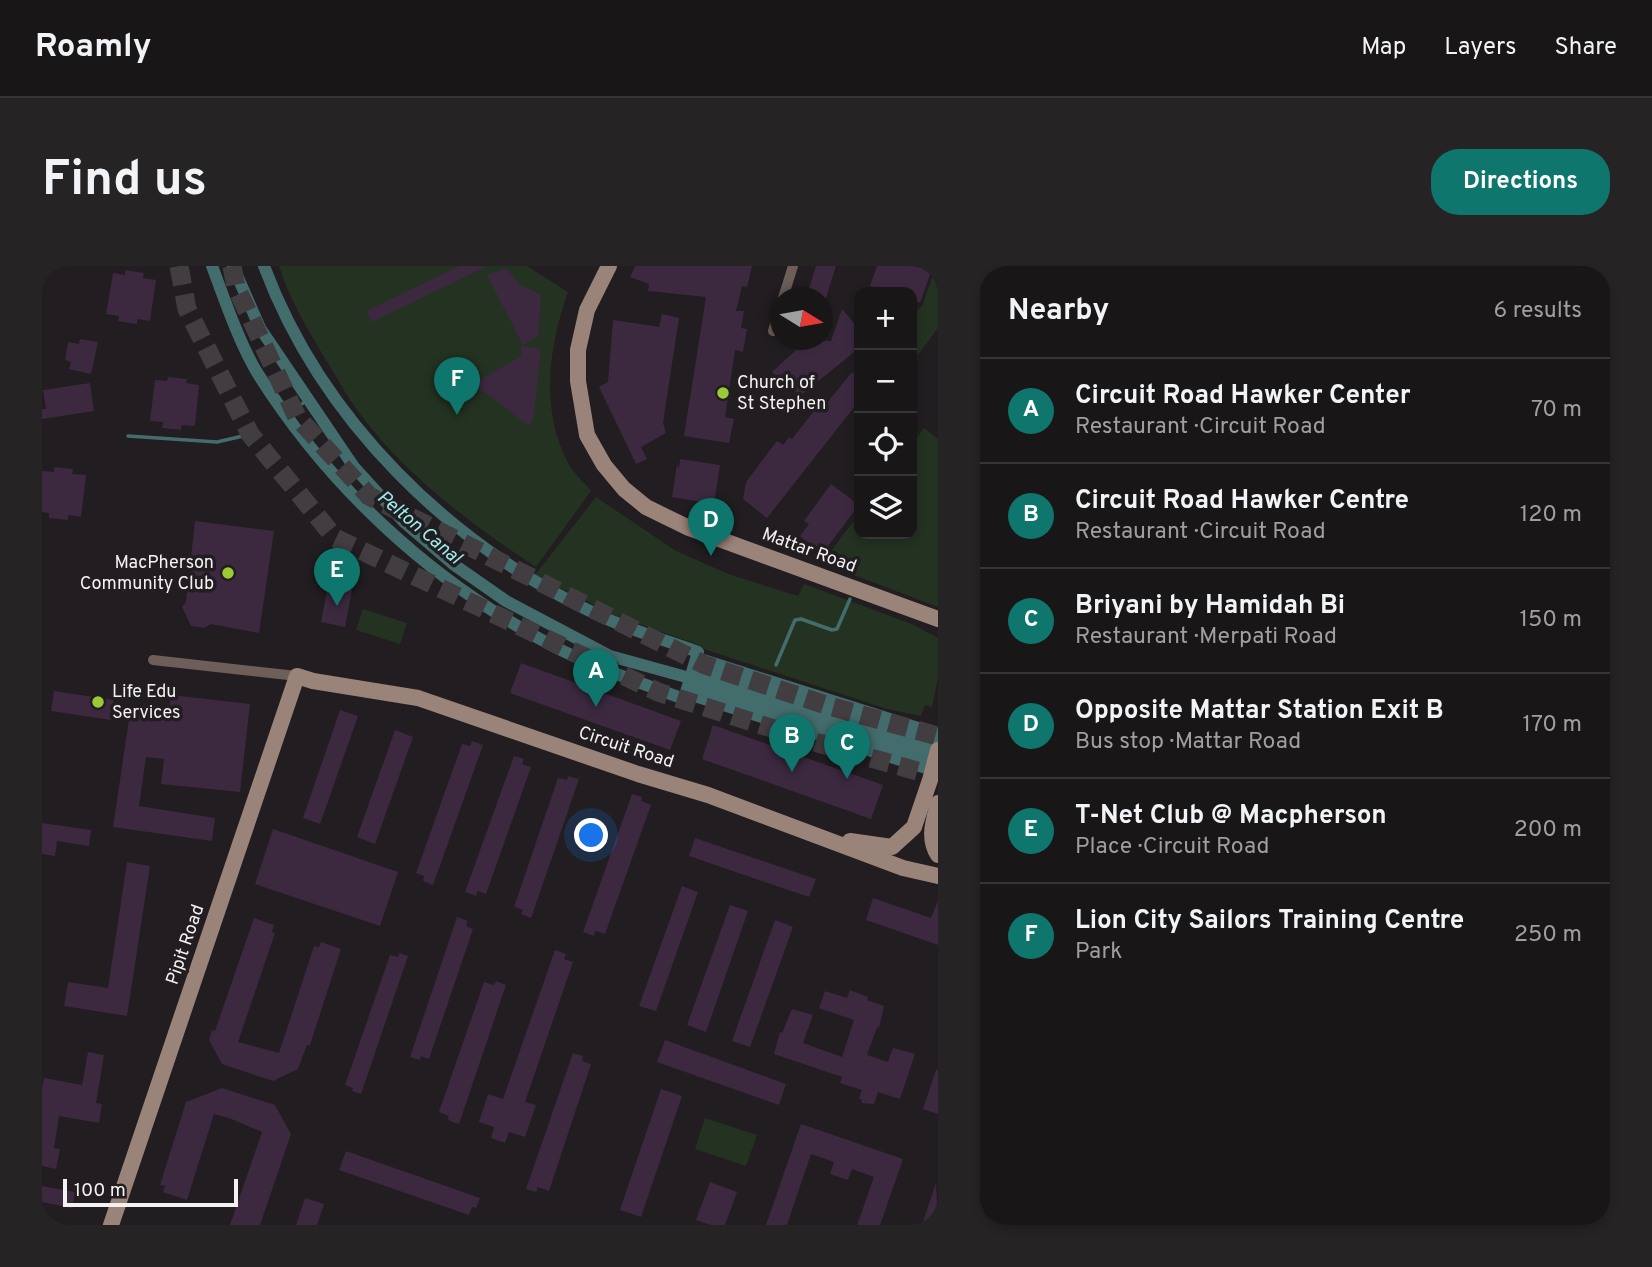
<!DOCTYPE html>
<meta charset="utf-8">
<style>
:root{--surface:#191618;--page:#262325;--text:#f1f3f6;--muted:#9f9fa2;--line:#373537;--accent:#0f766e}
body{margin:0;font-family:Overpass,sans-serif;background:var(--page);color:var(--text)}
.controls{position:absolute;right:21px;top:21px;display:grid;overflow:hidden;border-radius:14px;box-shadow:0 4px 10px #0003}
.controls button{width:63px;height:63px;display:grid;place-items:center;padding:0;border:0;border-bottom:2px solid var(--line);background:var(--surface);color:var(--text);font:35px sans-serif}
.compass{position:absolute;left:728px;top:21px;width:63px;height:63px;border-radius:50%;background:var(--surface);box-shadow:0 4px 10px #0003;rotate:101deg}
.scale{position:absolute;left:21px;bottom:18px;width:175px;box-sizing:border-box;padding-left:7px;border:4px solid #f4f1f3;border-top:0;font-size:19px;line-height:24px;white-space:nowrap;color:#f4f1f3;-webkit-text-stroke:5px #211d20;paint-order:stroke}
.you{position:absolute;left:550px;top:570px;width:24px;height:24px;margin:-18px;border:5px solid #fff;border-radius:50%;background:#1a73e8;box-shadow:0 0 0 10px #1a73e833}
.badge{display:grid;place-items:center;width:46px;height:46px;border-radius:50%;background:var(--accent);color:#fff;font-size:23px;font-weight:700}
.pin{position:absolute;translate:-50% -58px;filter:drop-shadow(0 2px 4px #0008)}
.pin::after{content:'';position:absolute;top:37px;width:24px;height:21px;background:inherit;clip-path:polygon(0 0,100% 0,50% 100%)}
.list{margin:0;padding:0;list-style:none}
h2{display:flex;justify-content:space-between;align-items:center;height:91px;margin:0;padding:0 28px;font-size:30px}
h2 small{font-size:23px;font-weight:400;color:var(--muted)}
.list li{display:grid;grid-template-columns:46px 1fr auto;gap:21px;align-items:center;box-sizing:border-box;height:105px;padding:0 28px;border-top:2px solid var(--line)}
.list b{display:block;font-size:26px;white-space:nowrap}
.list p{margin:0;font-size:23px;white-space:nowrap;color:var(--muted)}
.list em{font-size:23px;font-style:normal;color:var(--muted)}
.icon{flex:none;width:38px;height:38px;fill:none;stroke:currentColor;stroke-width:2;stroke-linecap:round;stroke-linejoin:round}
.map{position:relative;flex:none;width:896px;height:959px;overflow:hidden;border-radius:28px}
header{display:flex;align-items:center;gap:42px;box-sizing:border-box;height:98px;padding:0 35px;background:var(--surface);border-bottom:2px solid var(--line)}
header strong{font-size:33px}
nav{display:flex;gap:38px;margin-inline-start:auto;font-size:24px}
.intro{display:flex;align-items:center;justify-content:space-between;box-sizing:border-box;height:168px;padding:0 42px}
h1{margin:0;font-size:49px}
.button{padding:18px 32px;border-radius:28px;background:var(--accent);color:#fff;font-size:24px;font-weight:700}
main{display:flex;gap:42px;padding:0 42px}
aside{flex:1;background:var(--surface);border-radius:28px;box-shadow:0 4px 10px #0003}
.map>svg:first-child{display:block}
</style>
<header>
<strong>Roamly</strong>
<nav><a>Map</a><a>Layers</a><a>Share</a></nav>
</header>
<div class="intro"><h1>Find us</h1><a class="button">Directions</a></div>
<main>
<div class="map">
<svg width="896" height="959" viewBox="0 0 896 959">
<rect width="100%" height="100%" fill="#211d20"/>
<g fill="#243221">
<path d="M237 0H485L526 26C507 80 498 141 525 195 530 206 542 216 549 225L494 301C427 257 360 207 313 141 302 126 293 108 282 91 265 62 247 32 237 0Z"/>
<path d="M894 0H896V62L870 97V48L880 40Z"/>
<path d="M882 162 896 173V341L780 297 817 248V268H870V178Z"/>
<path d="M554 231 634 285 689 309 756 330 762 318 870 358 896 372V412L890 441 883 439 879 450 845 443 662 383 660 380 574 350 493 309Z"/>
<path d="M321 343 365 357 358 378 314 364Z"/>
<path d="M663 852 715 869 704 900 653 883Z"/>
</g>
<path fill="#436c6c" d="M656 386 896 462V512L642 433Z"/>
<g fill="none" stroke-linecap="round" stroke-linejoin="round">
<g stroke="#436c6c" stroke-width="3.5">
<path d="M245 150 266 133"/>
<path d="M86 170 175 176 201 170"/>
<path d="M734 399 753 354 759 353 790 364 795 363 808 333"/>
</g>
<g stroke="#436c6c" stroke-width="12">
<path d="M170 0C182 32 198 79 216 108 288 222 389 315 509 379 551 401 597 416 642 433L656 386C623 374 588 364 556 349 408 279 280 155 222 0"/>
<path d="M191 0 218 62 312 201 362 256 411 298 464 335 568 390 655 414"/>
</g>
</g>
<g fill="#3c2940">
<path d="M418 0H445L330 56 324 45Z"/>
<path d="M593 0H710L705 21 700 20 694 45H702L699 62 705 63 701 86 693 84 683 151 692 153 687 177 642 170 664 31 606 25 607 18 588 11Z"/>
<path d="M774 0H794L784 32H764Z"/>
<path d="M835 0H891L878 37 870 34V26H847L828 20Z"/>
<path d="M464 2 478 19 499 29 496 70 481 79 445 9Z"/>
<path d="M83 4 102 7 101 12 114 14 108 55 95 53V58L81 56 76 55 77 50 64 48 71 7 83 9Z"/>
<path d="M800 43 817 63V82L758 130 730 106 765 74 789 75Z"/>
<path d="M620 48 637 52 621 157 624 167 599 181 605 193 594 198 557 121 566 116 571 54 617 61Z"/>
<path d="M38 73 56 76 49 108 27 103 29 96 23 94 26 76 37 78Z"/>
<path d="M479 80 499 83 491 154 486 159 432 118 479 90Z"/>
<path d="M810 106 817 111V135L725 252 701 233 704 216 735 175 741 179 747 171 750 173 775 141 782 135 785 137Z"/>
<path d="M126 111 145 113 144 117 157 119 153 160 140 159 139 164 120 162 121 156 108 155 113 114 125 115Z"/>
<path d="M48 117 52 145 0 153V143H4L1 124Z"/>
<path d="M638 193 678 199 672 238 630 231 635 198 637 203Z"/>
<path d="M12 201 31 203 30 208 44 209 39 251 26 249V254L7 252V247L0 246V205L12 206Z"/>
<path d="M789 218 817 239 780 288 758 270 767 258 762 255Z"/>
<path d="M153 255 232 265 217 367 169 358 162 362 149 360 140 341 144 336Z"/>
<path d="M286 319 310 324 303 361 279 356Z"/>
<path d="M479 397 639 455 628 484 468 427Z"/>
<path d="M12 425 72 434 69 454 9 445Z"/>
<path d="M129 429 208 438 198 526 119 518 122 493 104 491 97 540 173 552 170 575 71 561 89 440 127 446Z"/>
<path d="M298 444 316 450 278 558 261 552Z"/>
<path d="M671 459 841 519 829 553 660 493Z"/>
<path d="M353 464 371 471 333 578 315 571Z"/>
<path d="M430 475 441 479 391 619 381 615 382 610 374 607 420 478 428 480Z"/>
<path d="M472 490 482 493 480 498 489 501 444 628 436 625 434 630 423 626Z"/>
<path d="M526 510 537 513 489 652 479 648 481 644 472 641 516 512 525 514Z"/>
<path d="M590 528 600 531 599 535 609 539 563 668 553 665 552 670 541 666Z"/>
<path d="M0 557 49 564 47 580 15 575 13 590 0 588Z"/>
<path d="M231 563 356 606 338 660 213 618Z"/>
<path d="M653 572 774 613 767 631 647 590Z"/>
<path d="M85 596 108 600 85 750 22 740 26 716 66 722Z"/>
<path d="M640 620 656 626 614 745 597 740Z"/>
<path d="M831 632 889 652 896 635V679L824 654Z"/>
<path d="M688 639 706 645 664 766 645 759Z"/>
<path d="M415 651 426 655 424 660 431 663 387 793 379 790 378 794 368 791Z"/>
<path d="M212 652 232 659 230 666 233 667 196 776 237 787 272 680 277 681 279 676 299 683 268 779H265L256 803 231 815 180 798 167 774 170 764 173 765Z"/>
<path d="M733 654 751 661 708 781 690 775Z"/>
<path d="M513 684 524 688 522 693 531 696 483 836 494 839 483 871 467 866 463 877 449 872 452 861 437 856 446 828 461 833Z"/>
<path d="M357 687 366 690 319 828 310 825 311 822 303 819 348 689 356 691Z"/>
<path d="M454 715 464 719 417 858 406 854 407 850 397 846 442 716 452 719Z"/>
<path d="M808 724 826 731 825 734 842 740 837 762 835 761 825 789 846 796 851 782 873 788 858 833 836 826 832 838 819 837 820 834 817 832 820 824 798 817 800 811 732 788 738 766 740 767 750 743 771 749 761 777 800 791 812 754 777 742 783 725 805 732Z"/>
<path d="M623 774 744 818 737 839 615 796Z"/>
<path d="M46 786 62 789 54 837 60 838 57 857 17 850 12 882 18 883 14 903 0 900V823L2 812 40 819Z"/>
<path d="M531 787 541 790 540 795 549 798 507 925 496 921 494 926 484 923Z"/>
<path d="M894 804H896V848L881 843Z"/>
<path d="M180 822 233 839 249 868 218 959H188L220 866 187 852 172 848 145 934 121 926 123 920 118 919 144 836Z"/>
<path d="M619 823 640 830 599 951 578 944Z"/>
<path d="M759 858 861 893 838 959H815L832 911 810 903 806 914 788 908 792 896 769 888 745 959H724Z"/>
<path d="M304 885 438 932 434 942 430 941 427 949 297 904Z"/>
<path d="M668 916 695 926 683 959H669L654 954Z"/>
<path d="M894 917 896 959H880Z"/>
<path d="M0 920 33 926 30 942 0 936Z"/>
<path d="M263 932 282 938 275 959H254Z"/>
</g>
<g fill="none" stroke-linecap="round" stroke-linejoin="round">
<g stroke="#413d40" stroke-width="19" stroke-dasharray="19 10" stroke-linecap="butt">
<path d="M137 0 145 43 208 168 293 272 616 426 776 477 896 511"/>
<path d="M190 0 194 21 255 151 327 230 663 399 787 440 896 470"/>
</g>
<g stroke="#6d5e58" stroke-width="10">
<path d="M741 32 751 0"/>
<path d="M731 65 738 41"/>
<path d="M111 394 255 410"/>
</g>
<g stroke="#9a8379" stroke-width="16">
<path d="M567 0 545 44 536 84V115L545 169 562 199 582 223 604 241 647 262 896 353"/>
<path d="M896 537C892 554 885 572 896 589"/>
<path d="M808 575 850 581 872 561 889 511"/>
<path d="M69 959 255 410 271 415 376 432 596 508 666 529 861 602 896 610"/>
</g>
<path stroke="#9a8379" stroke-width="16" d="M889 511 896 484"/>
</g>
<g fill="#9acb34" stroke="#211d20" stroke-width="2.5">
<circle cx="681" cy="127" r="7"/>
<circle cx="186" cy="307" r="7"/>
<circle cx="56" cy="436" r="7"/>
</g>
<g text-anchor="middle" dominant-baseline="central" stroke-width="7" stroke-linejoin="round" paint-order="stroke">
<g font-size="18" fill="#f4f1f3" stroke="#211d20" text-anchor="start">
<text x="695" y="117">Church of<tspan x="695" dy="21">St Stephen</tspan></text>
<text x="172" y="297" text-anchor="end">MacPherson<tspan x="172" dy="21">Community Club</tspan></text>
<text x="70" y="426">Life Edu<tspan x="70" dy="21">Services</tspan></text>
</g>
<g font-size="18" fill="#f4f1f3" stroke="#211d20">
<text transform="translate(767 285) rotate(20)">Mattar Road</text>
<text transform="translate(584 482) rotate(18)">Circuit Road</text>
<text transform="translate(144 679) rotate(-71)">Pipit Road</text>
</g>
<g font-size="19" font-style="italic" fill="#9eedec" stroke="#211d20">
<text transform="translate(377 262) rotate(40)">Pelton Canal</text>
</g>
</g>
</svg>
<div class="controls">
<button>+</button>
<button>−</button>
<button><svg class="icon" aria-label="locate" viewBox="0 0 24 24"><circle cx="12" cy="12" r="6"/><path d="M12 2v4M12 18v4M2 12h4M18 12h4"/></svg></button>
<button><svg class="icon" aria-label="layers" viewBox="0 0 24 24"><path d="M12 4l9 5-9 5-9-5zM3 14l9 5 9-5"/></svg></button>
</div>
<svg class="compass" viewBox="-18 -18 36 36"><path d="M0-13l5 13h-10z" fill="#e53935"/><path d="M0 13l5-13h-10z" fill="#9f9fa2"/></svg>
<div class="scale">100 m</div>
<div class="you"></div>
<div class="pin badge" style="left:554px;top:441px">A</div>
<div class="pin badge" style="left:750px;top:506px">B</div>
<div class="pin badge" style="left:805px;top:513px">C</div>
<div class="pin badge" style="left:669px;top:290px">D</div>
<div class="pin badge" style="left:295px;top:340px">E</div>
<div class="pin badge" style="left:415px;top:149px">F</div>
</div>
<aside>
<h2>Nearby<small>6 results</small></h2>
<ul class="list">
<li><span class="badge">A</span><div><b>Circuit Road Hawker Center</b><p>Restaurant · Circuit Road</p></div><em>70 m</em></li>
<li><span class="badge">B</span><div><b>Circuit Road Hawker Centre</b><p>Restaurant · Circuit Road</p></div><em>120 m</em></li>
<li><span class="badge">C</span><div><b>Briyani by Hamidah Bi</b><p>Restaurant · Merpati Road</p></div><em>150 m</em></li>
<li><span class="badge">D</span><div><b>Opposite Mattar Station Exit B</b><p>Bus stop · Mattar Road</p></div><em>170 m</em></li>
<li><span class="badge">E</span><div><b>T-Net Club @ Macpherson</b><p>Place · Circuit Road</p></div><em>200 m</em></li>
<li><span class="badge">F</span><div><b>Lion City Sailors Training Centre</b><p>Park</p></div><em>250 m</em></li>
</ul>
</aside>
</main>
